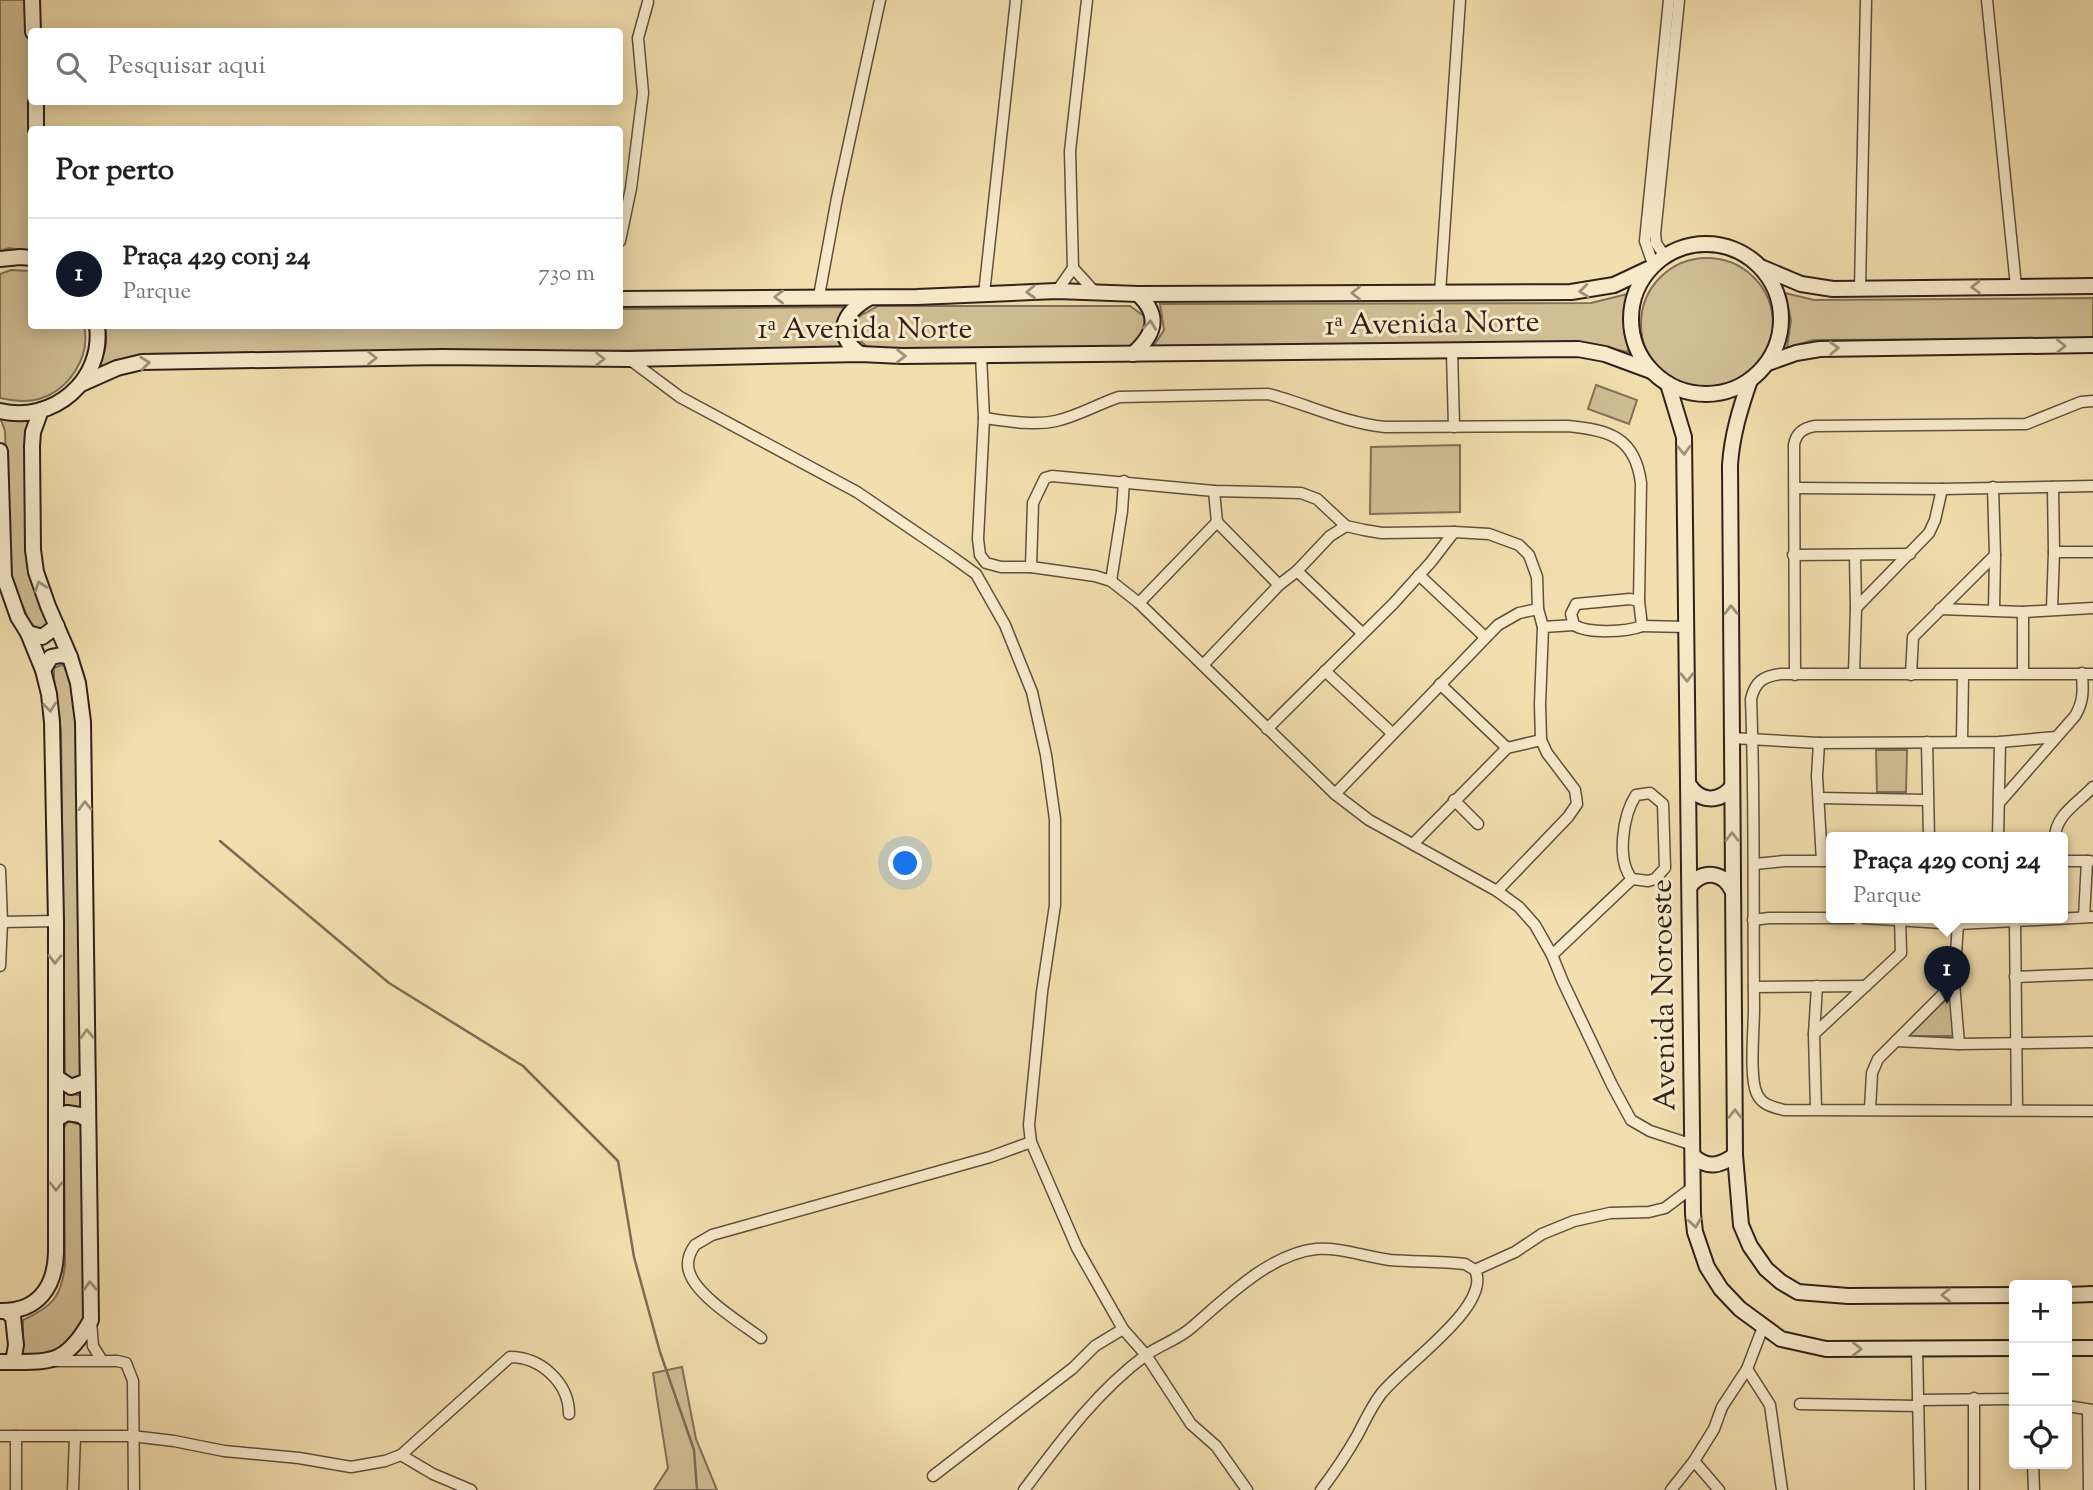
<!DOCTYPE html>
<html lang="pt">
<meta charset="utf-8">
<style>
:root{--surface:#fff;--page:#f2f2f2;--text:#202124;--muted:#757577;--line:#e0e0e0;--accent:#111827}
body{margin:0;font-family:"Sorts Mill Goudy",serif;background:var(--page);color:var(--text)}
.controls{position:absolute;right:21px;bottom:21px;display:grid;overflow:hidden;border-radius:7px;box-shadow:0 4px 18px #0003}
.controls button{width:63px;height:63px;display:grid;place-items:center;padding:0;border:0;border-bottom:2px solid var(--line);background:var(--surface);color:var(--text);font:35px sans-serif}
.you{position:absolute;left:906px;top:864px;width:24px;height:24px;margin:-18px;border:5px solid #fff;border-radius:50%;background:#1a73e8;box-shadow:0 0 0 10px #1a73e833}
.badge{display:grid;place-items:center;width:46px;height:46px;border-radius:50%;background:var(--accent);color:#fff;font-size:23px;font-weight:700}
.pin{position:absolute;translate:-50% -58px;filter:drop-shadow(0 2px 4px #0008)}
.pin::after{content:'';position:absolute;top:37px;width:24px;height:21px;background:inherit;clip-path:polygon(0 0,100% 0,50% 100%)}
.popup{position:absolute;left:1826px;top:832px;width:242px;height:91px;box-sizing:border-box;display:grid;place-content:center;border-radius:7px;background:var(--surface);filter:drop-shadow(0 2px 5px #0005);font-size:23px;white-space:nowrap;color:var(--muted)}
.popup b{font-size:26px;color:var(--text)}
.popup::after{content:'';position:absolute;left:50%;top:100%;margin-left:-14px;border:14px solid transparent;border-top-color:var(--surface)}
.list{margin:0;padding:0;list-style:none}
h2{display:flex;justify-content:space-between;align-items:center;height:91px;margin:0;padding:0 28px;font-size:30px}
h2 small{font-size:23px;font-weight:400;color:var(--muted)}
.list li{display:grid;grid-template-columns:46px 1fr auto;gap:21px;align-items:center;box-sizing:border-box;height:112px;padding:0 28px;border-top:2px solid var(--line)}
.list b{display:block;font-size:26px;white-space:nowrap}
.list p{margin:0;font-size:23px;white-space:nowrap;color:var(--muted)}
.list em{font-size:23px;font-style:normal;color:var(--muted)}
.icon{flex:none;width:38px;height:38px;fill:none;stroke:currentColor;stroke-width:2;stroke-linecap:round;stroke-linejoin:round}
.map{position:relative;flex:none;width:2093px;height:1490px;overflow:hidden}
.search{position:absolute;background:var(--surface);box-shadow:0 4px 18px #0003;left:28px;top:28px;width:595px;height:77px;display:flex;align-items:center;gap:18px;box-sizing:border-box;padding:0 24px;border-radius:7px;color:var(--muted);font-size:26px}
.panel{position:absolute;background:var(--surface);box-shadow:0 4px 18px #0003;left:28px;top:126px;width:595px;height:203px;border-radius:7px}
.map>svg:first-child{display:block}
</style>
<div class="map">
<svg width="2093" height="1490" viewBox="0 0 2093 1490">
<rect width="100%" height="100%" fill="#f2deae"/>
<filter id="stains"><feTurbulence type="fractalNoise" baseFrequency=".00286" numOctaves="4"/><feColorMatrix values="0 0 0 0 .2 0 0 0 0 .09 0 0 0 0 .02 0 0 0 .5 -.17"/></filter>
<radialGradient id="worn" r=".72"><stop offset=".6" stop-color="#630" stop-opacity="0"/><stop offset="1" stop-color="#630" stop-opacity=".3"/></radialGradient>
<g fill="#d1be95" stroke="#817058" stroke-width="2">
<path d="M0 0H29L31 251 9 248 0 251Z"/>
<circle cx="1707" cy="324" r="66"/>
<path d="M11 270 31 271 32 326H84C91 357 69 390 39 399 26 403 13 401 0 398V274Z"/>
<path d="M1631 293 1624 329 1629 352 1587 345 1153 347 1164 330 1160 304 1591 303Z"/>
<path d="M1785 293 1814 300 2093 298V339L1813 340 1787 348 1791 320Z"/>
<path d="M878 306H1130L1144 316C1148 333 1143 339 1129 348L872 351 858 339 854 331 860 316Z"/>
<path d="M853 307 841 332 843 349 146 354 97 369C105 354 108 343 105 326H620V309Z"/>
<path d="M1596 385 1637 400 1629 424 1588 409Z"/>
<path d="M0 417H35L28 560 49 625 40 634 32 628 11 579 5 431Z"/>
<path d="M1460 445V512L1370 514 1371 447Z"/>
<path d="M61 665 69 667 80 709 87 1068 79 1083H70L65 1072 61 731 54 679V668Z"/>
<path d="M1876 750H1907L1906 792H1877Z"/>
<path d="M1952 993 1953 1036H1909Z"/>
<path d="M63 1091 81 1096 87 1115 62 1109Z"/>
<path d="M68 1121 84 1126 87 1317C68 1350 63 1356 23 1359V1320C52 1307 62 1297 65 1264L64 1128Z"/>
<path d="M682 1367 696 1439 717 1490H654L668 1468 653 1373Z"/>
</g>
<g fill="none" stroke-linecap="round" stroke-linejoin="round">
<path stroke="#7d6c55" stroke-width="2.5" d="M220 841 389 983 523 1066 618 1161 634 1257 660 1352 694 1450 697 1490"/>
<defs>
<g id="street">
<path d="M1987 0 2016 286"/>
<path d="M620 241 631 188 643 93 638 38 648 2"/>
<path d="M1664 255 1656 243 1655 234 1679 0"/>
<path d="M1653 264 1645 241 1669 0"/>
<path d="M1073 268 1094 291"/>
<path d="M1860 289 1866 0"/>
<path d="M1057 291 1073 268 1070 151 1087 0"/>
<path d="M1440 293 1460 0"/>
<path d="M984 294 1016 0"/>
<path d="M819 296 837 198 880 0"/>
<path d="M1452 351 1454 427"/>
<path d="M981 355 984 418 978 539 980 555 986 563 1001 567H1031L1095 576 1111 581 1139 603 1335 794 1369 820 1497 891 1519 907 1535 925 1552 955 1563 982 1612 1085 1631 1120 1650 1131 1693 1145"/>
<path d="M629 359 680 397 857 492 951 556 976 574 1005 625 1032 692 1046 755 1055 819V905L1042 992 1029 1125 1031 1142 1077 1248 1123 1329 1146 1355 1191 1424 1216 1446 1247 1490"/>
<path d="M984 418C1007 421 1033 426 1056 421 1078 416 1098 404 1119 397L1268 394C1307 404 1344 423 1385 427L1568 426C1609 430 1635 437 1641 483L1639 601"/>
<path d="M1795 488 1942 489 2093 486"/>
<path d="M1217 522 1279 585"/>
<path d="M2054 552H2093"/>
<path d="M1793 555 1910 554"/>
<path d="M1855 555 1856 608"/>
<path d="M1031 567 1033 503 1045 478 1052 476 1214 491 1301 493 1317 499 1346 526 1364 530 1382 533 1454 532 1489 534 1519 545 1529 555 1537 577 1538 609 1543 627 1540 704 1541 740 1547 753 1575 790 1577 804 1568 817 1497 891"/>
<path d="M1297 571 1362 633"/>
<path d="M1419 575 1485 637"/>
<path d="M1111 581 1122 511 1124 481"/>
<path d="M1630 599 1639 601 1642 626C1627 632 1588 634 1574 625L1571 614 1576 604Z"/>
<path d="M1139 603 1217 522 1214 491"/>
<path d="M1940 609 2023 612 2093 608"/>
<path d="M2052 609 2054 552 2053 487"/>
<path d="M1994 610 1995 555"/>
<path d="M2023 612V673"/>
<path d="M1642 626 1687 627"/>
<path d="M1543 627 1574 625"/>
<path d="M1203 665 1279 585 1297 571 1330 536 1346 526"/>
<path d="M1325 671 1392 733"/>
<path d="M1854 673 1856 608 1929 533 1935 520 1942 489"/>
<path d="M2093 674H1781C1763 676 1755 682 1751 699 1755 802 1753 906 1754 1009 1754 1029 1749 1078 1757 1094 1762 1105 1773 1107 1784 1110L2093 1111"/>
<path d="M1795 675 1794 445C1796 433 1803 428 1815 426L2026 424 2081 402 2093 401"/>
<path d="M1911 675 1913 637 1995 555 1993 487"/>
<path d="M1440 684 1507 748"/>
<path d="M1267 729 1393 604 1431 562 1454 532"/>
<path d="M1732 738 1819 743 2000 742 2056 737"/>
<path d="M1962 741 1963 675"/>
<path d="M1927 742 1929 838"/>
<path d="M1819 743 1817 776 1822 861"/>
<path d="M1650 793 1663 804 1665 868 1655 879 1648 881 1632 879C1616 860 1623 815 1636 795Z"/>
<path d="M1335 794 1498 625 1519 613 1538 609"/>
<path d="M1820 798 1926 800"/>
<path d="M1454 800 1478 824"/>
<path d="M1999 803 2075 716C2084 701 2083 690 2082 673"/>
<path d="M1998 838 2000 742"/>
<path d="M2055 838C2055 815 2079 802 2093 787"/>
<path d="M1413 844 1507 748 1541 740"/>
<path d="M2062 861H2090"/>
<path d="M1755 864 1784 861H1832"/>
<path d="M0 870 2 922 0 966"/>
<path d="M2084 917 2087 861"/>
<path d="M1864 918 1958 924 2093 917"/>
<path d="M1753 920 1769 918H1852"/>
<path d="M2 922 56 921"/>
<path d="M2015 922 2017 1110"/>
<path d="M1552 955 1632 879"/>
<path d="M2015 977 2093 974"/>
<path d="M1954 983 1959 1044"/>
<path d="M1754 987 1866 986"/>
<path d="M1814 1034 1817 986"/>
<path d="M1896 1041 1959 1044 2093 1042"/>
<path d="M1816 1109 1814 1034 1901 953 1900 918"/>
<path d="M1870 1109 1872 1073 1878 1059 1954 983 1958 924"/>
<path d="M91 1321 93 1346 101 1359"/>
<path d="M761 1338C741 1323 695 1295 689 1271 686 1261 690 1252 695 1245L712 1235 990 1157 1031 1142"/>
<path d="M1917 1348 1920 1490"/>
<path d="M55 1361H117L126 1363 133 1381 134 1490"/>
<path d="M1747 1369 1770 1405 1782 1490"/>
<path d="M1974 1398V1490"/>
<path d="M1918 1400 2014 1399"/>
<path d="M1800 1404 1918 1406"/>
<path d="M2067 1406 2093 1410"/>
<path d="M2088 1410 2089 1490"/>
<path d="M0 1436H132L174 1441 224 1451 299 1458 351 1467 385 1461 401 1455 433 1474 471 1490"/>
<path d="M401 1455 510 1357C541 1357 569 1383 569 1414"/>
<path d="M1694 1461 1719 1490"/>
<path d="M2033 1464 2034 1490"/>
<path d="M933 1476 1073 1368 1095 1346 1123 1329"/>
<path d="M16 1490V1436"/>
<path d="M73 1490 75 1436"/>
<path d="M1024 1490C1060 1442 1097 1391 1146 1355 1160 1345 1177 1340 1191 1328 1225 1299 1269 1254 1316 1249 1340 1247 1366 1257 1390 1260 1415 1262 1440 1261 1465 1264L1475 1270 1515 1252 1542 1234 1574 1221 1610 1213 1649 1212 1665 1208 1693 1187"/>
<path d="M1321 1490C1334 1473 1346 1455 1357 1436 1365 1421 1371 1407 1381 1394 1401 1367 1493 1306 1475 1270"/>
<path d="M1671 1490 1694 1461 1714 1429 1722 1407 1747 1369 1763 1327"/>
</g>
<g id="secondary">
<path d="M32 0 33 32"/>
<path d="M36 102V130"/>
<circle cx="1706" cy="319" r="75"/>
<path d="M0 259 20 257 32 258"/>
<path d="M1763 268 1801 284 1833 289 2093 286"/>
<path d="M620 299 917 297 1057 291 1138 294 1571 292 1614 285 1648 269"/>
<path d="M860 354C833 334 843 313 869 298"/>
<path d="M1133 354C1155 334 1161 316 1138 294"/>
<path d="M1768 363 1796 353 1820 349 2093 345"/>
<path d="M1750 380C1740 409 1732 435 1730 465L1735 1155 1741 1225 1750 1246 1766 1269 1781 1282 1798 1292 1848 1296 2014 1295"/>
<path d="M81 384 117 368 142 362 442 357 629 359 860 354 902 356 1578 349 1605 354 1651 371"/>
<path d="M1668 384 1684 437 1693 1214 1695 1232 1707 1267 1721 1289 1740 1309 1781 1339 1826 1349 2014 1348"/>
<path d="M0 411C53 424 104 380 97 326"/>
<path d="M0 451 4 577 18 617 28 633 43 670 49 694 52 722 56 921V1253C55 1288 37 1312 0 1311"/>
<path d="M28 633 42 637 57 626"/>
<path d="M43 670 51 657 61 655 70 657"/>
<path d="M1689 785C1700 802 1719 803 1732 787"/>
<path d="M1690 886C1703 869 1723 872 1732 890"/>
<path d="M56 1077 71 1087 87 1081"/>
<path d="M56 1119 67 1113 80 1115 88 1120"/>
<path d="M1693 1156C1708 1169 1720 1166 1735 1155"/>
<path d="M2067 1295 2093 1294"/>
<path d="M6 1311 13 1317 16 1345 13 1362"/>
<path d="M2067 1348H2093"/>
<path d="M0 1362C49 1361 64 1368 91 1320L83 722 78 683 70 657 48 606 36 572 33 550 32 446 33 432 41 410"/>
</g>
</defs>
<use href="#street" stroke="#61503f" stroke-width="13"/>
<use href="#secondary" stroke="#31211a" stroke-width="18"/>
<use href="#street" stroke="#f7eaca" stroke-width="10"/>
<use href="#secondary" stroke="#f7eaca" stroke-width="14"/>
</g>
<defs><path id="oneway-chevron" d="M-2-3.5L2.5 0L-2 3.5" fill="none" stroke-width="1.6" stroke-linecap="round" stroke-linejoin="round" transform="scale(1.75)"/></defs>
<g stroke="#9e907b">
<use href="#oneway-chevron" transform="translate(1976 287) rotate(179)"/>
<use href="#oneway-chevron" transform="translate(1584 291) rotate(174)"/>
<use href="#oneway-chevron" transform="translate(1031 292) rotate(178)"/>
<use href="#oneway-chevron" transform="translate(1356 293) rotate(180)"/>
<use href="#oneway-chevron" transform="translate(779 297) rotate(180)"/>
<use href="#oneway-chevron" transform="translate(1150 325) rotate(-83)"/>
<use href="#oneway-chevron" transform="translate(2061 346)"/>
<use href="#oneway-chevron" transform="translate(1834 348) rotate(-2)"/>
<use href="#oneway-chevron" transform="translate(901 356) rotate(1)"/>
<use href="#oneway-chevron" transform="translate(372 358)"/>
<use href="#oneway-chevron" transform="translate(600 359)"/>
<use href="#oneway-chevron" transform="translate(145 363) rotate(-6)"/>
<use href="#oneway-chevron" transform="translate(1684 450) rotate(88)"/>
<use href="#oneway-chevron" transform="translate(40 586) rotate(-109)"/>
<use href="#oneway-chevron" transform="translate(1731 610) rotate(-91)"/>
<use href="#oneway-chevron" transform="translate(1687 677) rotate(89)"/>
<use href="#oneway-chevron" transform="translate(50 707) rotate(84)"/>
<use href="#oneway-chevron" transform="translate(85 806) rotate(-91)"/>
<use href="#oneway-chevron" transform="translate(1732 837) rotate(-90)"/>
<use href="#oneway-chevron" transform="translate(55 959) rotate(91)"/>
<use href="#oneway-chevron" transform="translate(87 1034) rotate(-92)"/>
<use href="#oneway-chevron" transform="translate(1735 1114) rotate(-90)"/>
<use href="#oneway-chevron" transform="translate(56 1186) rotate(90)"/>
<use href="#oneway-chevron" transform="translate(1695 1223) rotate(82)"/>
<use href="#oneway-chevron" transform="translate(90 1286) rotate(-92)"/>
<use href="#oneway-chevron" transform="translate(1946 1295) rotate(180)"/>
<use href="#oneway-chevron" transform="translate(1857 1349)"/>
</g>
<g text-anchor="middle" dominant-baseline="central" stroke-width="6" stroke-linejoin="round" paint-order="stroke">
<g font-size="30" fill="#31211a" stroke="#f7eaca">
<text transform="translate(1432 325) rotate(-1)">1ᵃ Avenida Norte</text>
<text x="865" y="330">1ᵃ Avenida Norte</text>
<text transform="translate(1665 995) rotate(-91)">Avenida Noroeste</text>
</g>
</g>
<rect width="100%" height="100%" filter="url(#stains)"/>
<rect width="100%" height="100%" fill="url(#worn)"/>
</svg>
<div class="controls">
<button>+</button>
<button>−</button>
<button><svg class="icon" aria-label="locate" viewBox="0 0 24 24"><circle cx="12" cy="12" r="6"/><path d="M12 2v4M12 18v4M2 12h4M18 12h4"/></svg></button>
</div>
<div class="you"></div>
<div class="pin badge" style="left:1947px;top:1004px">1</div>
<div class="popup"><b>Praça 429 conj 24</b>Parque</div>
<div class="search"><svg class="icon" aria-label="search" viewBox="0 0 24 24"><circle cx="10" cy="10" r="6"/><path d="M15 15l6 6"/></svg>Pesquisar aqui</div>
<section class="panel">
<h2>Por perto<small></small></h2>
<ul class="list">
<li><span class="badge">1</span><div><b>Praça 429 conj 24</b><p>Parque</p></div><em>730 m</em></li>
</ul>
</section>
</div>
